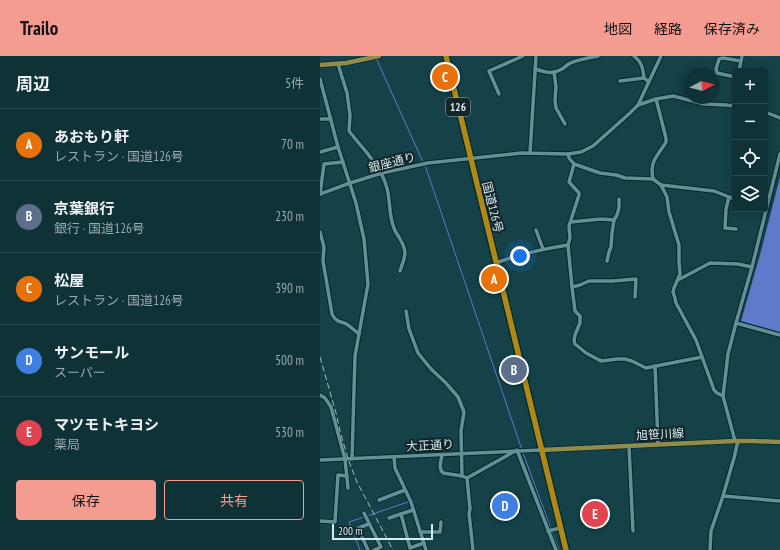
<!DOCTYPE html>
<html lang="ja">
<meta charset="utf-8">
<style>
:root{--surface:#0f3236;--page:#183a3e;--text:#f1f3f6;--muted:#9baaad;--line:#2f4d51;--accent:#f59c91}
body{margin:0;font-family:"PT Sans Narrow","Noto Sans JP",sans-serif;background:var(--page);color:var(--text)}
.controls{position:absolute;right:12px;top:12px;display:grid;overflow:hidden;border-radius:4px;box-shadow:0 2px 10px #0003}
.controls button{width:36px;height:36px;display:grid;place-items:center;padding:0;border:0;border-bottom:1px solid var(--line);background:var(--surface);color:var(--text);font:20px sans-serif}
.compass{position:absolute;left:364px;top:12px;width:36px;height:36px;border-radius:50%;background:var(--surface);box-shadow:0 2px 10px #0003;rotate:83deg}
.scale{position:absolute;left:12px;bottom:10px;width:101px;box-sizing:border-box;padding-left:4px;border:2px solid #d5ecf0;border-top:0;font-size:11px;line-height:14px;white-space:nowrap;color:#d5ecf0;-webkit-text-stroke:3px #132528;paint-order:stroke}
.you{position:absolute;left:200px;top:200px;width:14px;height:14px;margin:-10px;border:3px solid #fff;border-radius:50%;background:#1a73e8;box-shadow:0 0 0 6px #1a73e833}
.badge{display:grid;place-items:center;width:26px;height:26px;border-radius:50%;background:var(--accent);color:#fff;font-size:13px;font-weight:700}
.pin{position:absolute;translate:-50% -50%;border:2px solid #fff;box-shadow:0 1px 4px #0006}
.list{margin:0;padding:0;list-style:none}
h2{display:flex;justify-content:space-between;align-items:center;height:52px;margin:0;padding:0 16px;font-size:17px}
h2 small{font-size:13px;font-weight:400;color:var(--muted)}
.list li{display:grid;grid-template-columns:26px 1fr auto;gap:12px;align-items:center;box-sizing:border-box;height:72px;padding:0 16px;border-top:1px solid var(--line)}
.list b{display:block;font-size:15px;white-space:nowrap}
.list p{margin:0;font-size:13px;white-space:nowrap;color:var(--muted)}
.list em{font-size:13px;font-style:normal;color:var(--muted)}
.actions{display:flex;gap:8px;padding:12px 16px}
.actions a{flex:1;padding:9px 0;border:1px solid var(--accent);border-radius:4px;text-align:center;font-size:14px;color:var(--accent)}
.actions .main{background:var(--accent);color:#111}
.icon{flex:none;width:22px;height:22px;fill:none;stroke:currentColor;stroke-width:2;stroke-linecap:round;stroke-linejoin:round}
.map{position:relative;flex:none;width:460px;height:494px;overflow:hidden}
header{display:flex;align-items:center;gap:24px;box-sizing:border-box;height:56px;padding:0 20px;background:var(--accent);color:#111}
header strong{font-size:19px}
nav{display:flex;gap:22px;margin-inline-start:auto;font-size:14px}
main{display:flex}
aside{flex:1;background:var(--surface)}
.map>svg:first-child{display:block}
</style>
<header>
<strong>Trailo</strong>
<nav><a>地図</a><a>経路</a><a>保存済み</a></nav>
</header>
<main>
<aside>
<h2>周辺<small>5件</small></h2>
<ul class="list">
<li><span class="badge" style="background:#e8710a">A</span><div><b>あおもり軒</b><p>レストラン · 国道126号</p></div><em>70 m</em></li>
<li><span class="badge" style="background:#5c6f8a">B</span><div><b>京葉銀行</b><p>銀行 · 国道126号</p></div><em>230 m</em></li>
<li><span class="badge" style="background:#e8710a">C</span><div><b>松屋</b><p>レストラン · 国道126号</p></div><em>390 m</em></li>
<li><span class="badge" style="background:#3f7fe0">D</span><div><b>サンモール</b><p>スーパー</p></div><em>500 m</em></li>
<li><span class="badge" style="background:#e0444e">E</span><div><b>マツモトキヨシ</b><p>薬局</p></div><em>530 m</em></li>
</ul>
<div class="actions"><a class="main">保存</a><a>共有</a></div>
</aside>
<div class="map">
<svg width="460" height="494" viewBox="0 0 460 494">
<rect width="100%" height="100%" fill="#144248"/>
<path fill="#5e7aca" d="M460 121V276L421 265 441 195Z"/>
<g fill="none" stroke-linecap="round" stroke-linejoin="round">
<g stroke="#5e7aca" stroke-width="1">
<path d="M56 2 103 106"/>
<path d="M105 109 202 394"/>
<path d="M203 397 231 473"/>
<path d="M47 460 88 446"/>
<path d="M232 476 239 494"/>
<path d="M40 494 29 466 44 461"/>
</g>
<defs>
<g id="minor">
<path d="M314 0C322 6 323 13 324 22L329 26"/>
<path d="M18 8 27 37 30 59 29 75C42 92 60 109 66 129 71 143 68 158 74 172 75 176 78 179 80 183 88 197 85 200 80 215"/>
<path d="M215 13C225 16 232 19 242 13 246 10 249 7 253 6 261 3 269 2 278 0"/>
<path d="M419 15 422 0"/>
<path d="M234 16 236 31 235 44 236 52 245 68"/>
<path d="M415 21 397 17 396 13 399 3 403 2 421 5"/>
<path d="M0 23 18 91 36 147 44 183 48 228 35 300 32 403"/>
<path d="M300 25 324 22"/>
<path d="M179 38 169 15 203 0"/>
<path d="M318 49 336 43 353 40 384 48 406 49 415 50"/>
<path d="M445 56 460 62"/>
<path d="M0 63H11"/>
<path d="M0 96 18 91"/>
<path d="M210 97 216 0"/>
<path d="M248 98 249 102 254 108 280 117 296 119 305 122 333 123 341 129 394 135 409 141"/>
<path d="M254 108 249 126 259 137V139L249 170 250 182 248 189 252 231 255 255 260 260V267L255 279 254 285 255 288 266 297 279 304 282 305 297 303H305L312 305 326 312 382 301"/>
<path d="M333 123C329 105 338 100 346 86V82L336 43"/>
<path d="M341 129 347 141 349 156 359 189V206L360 218 354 232 353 236 355 242 356 247 376 284 394 334 397 337 403 340"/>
<path d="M0 138 30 127 62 117 108 107 201 97 248 98 261 96 273 90 310 57 318 49 341 0"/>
<path d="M0 138 4 108 23 106"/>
<path d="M415 143 409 141 406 153 405 172 416 173"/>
<path d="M251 166 281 163 294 164"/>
<path d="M216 174 223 193"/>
<path d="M0 176 4 191 3 205 12 258C17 268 21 264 28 269 32 272 35 275 39 278"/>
<path d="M287 205 289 196 291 191 292 177 294 164 297 159 299 152V143"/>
<path d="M176 207C199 198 223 193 248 189"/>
<path d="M358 224 390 207 418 208 432 211"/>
<path d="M252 231 260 229 269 225H293L316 223 315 241"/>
<path d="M86 255 89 273 98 297 111 313 126 327 138 341 144 356 141 375 142 420"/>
<path d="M416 267 460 279"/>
<path d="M335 310 338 388"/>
<path d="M0 339 5 342 11 351 25 403 28 432"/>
<path d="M415 385 403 340 408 298 416 267 432 211 460 98"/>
<path d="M309 390 313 475"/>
<path d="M122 399C121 405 118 412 123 417L142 420 147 422 197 394 236 494"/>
<path d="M74 401 75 412 91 446 106 494"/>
<path d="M0 404 221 394"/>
<path d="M147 422 150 453 149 457 153 494"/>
<path d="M403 440 460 445"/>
<path d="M59 444 85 434"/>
<path d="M44 457 61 491 54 494"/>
<path d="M81 458 90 492 104 487"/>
<path d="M69 462 93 454"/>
<path d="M0 465 15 466 18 419 27 420"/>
<path d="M228 475 240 472"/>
<path d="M100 476H120L121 466"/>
<path d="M48 494 38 472 49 468"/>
<path d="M390 494 391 475 403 440 414 402 418 385"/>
</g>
<g id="major">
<path d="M0 9 26 7 59 0"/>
<path d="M221 394 415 385H433L460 386"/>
</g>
<path id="highway" d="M126 0 246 494"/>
</defs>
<use href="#minor" stroke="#03272c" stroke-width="5.5"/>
<use href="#major" stroke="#03272c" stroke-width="6"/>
<use href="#highway" stroke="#03272c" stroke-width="8"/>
<use href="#minor" stroke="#639097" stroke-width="3.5"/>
<use href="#major" stroke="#918c4a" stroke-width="4.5"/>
<use href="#highway" stroke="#af8917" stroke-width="5.5"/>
<path stroke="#a0bdc2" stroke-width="1" stroke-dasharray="6 3" stroke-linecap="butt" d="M0 301 16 357 20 375 28 403 37 426 73 494"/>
</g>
<g text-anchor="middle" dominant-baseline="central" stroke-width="4" stroke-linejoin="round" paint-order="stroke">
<rect fill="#132528" stroke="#9bb0b4" stroke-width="1" x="126" y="42" width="24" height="18" rx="3"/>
<g font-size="11" font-weight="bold" fill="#d5ecf0">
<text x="138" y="51">126</text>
</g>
<g font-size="12" fill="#d5ecf0" stroke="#132528">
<text transform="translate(72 106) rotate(-14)">銀座通り</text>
<text transform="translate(173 151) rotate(76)">国道126号</text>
<text transform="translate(340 378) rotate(-3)">旭笹川線</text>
<text transform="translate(110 389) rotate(-3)">大正通り</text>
</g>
</g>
</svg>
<div class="controls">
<button>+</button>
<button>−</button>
<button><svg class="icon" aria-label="locate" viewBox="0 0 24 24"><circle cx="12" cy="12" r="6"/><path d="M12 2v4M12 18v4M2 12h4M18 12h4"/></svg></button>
<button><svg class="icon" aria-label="layers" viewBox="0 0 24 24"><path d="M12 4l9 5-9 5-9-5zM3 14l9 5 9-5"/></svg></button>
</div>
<svg class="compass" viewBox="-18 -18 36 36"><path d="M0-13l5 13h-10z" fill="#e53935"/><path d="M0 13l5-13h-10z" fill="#9baaad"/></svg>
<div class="scale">200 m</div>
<div class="you"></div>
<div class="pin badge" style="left:174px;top:223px;background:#e8710a">A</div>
<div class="pin badge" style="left:194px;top:314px;background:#5c6f8a">B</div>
<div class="pin badge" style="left:125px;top:21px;background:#e8710a">C</div>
<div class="pin badge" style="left:185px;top:450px;background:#3f7fe0">D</div>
<div class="pin badge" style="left:275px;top:458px;background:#e0444e">E</div>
</div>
</main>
